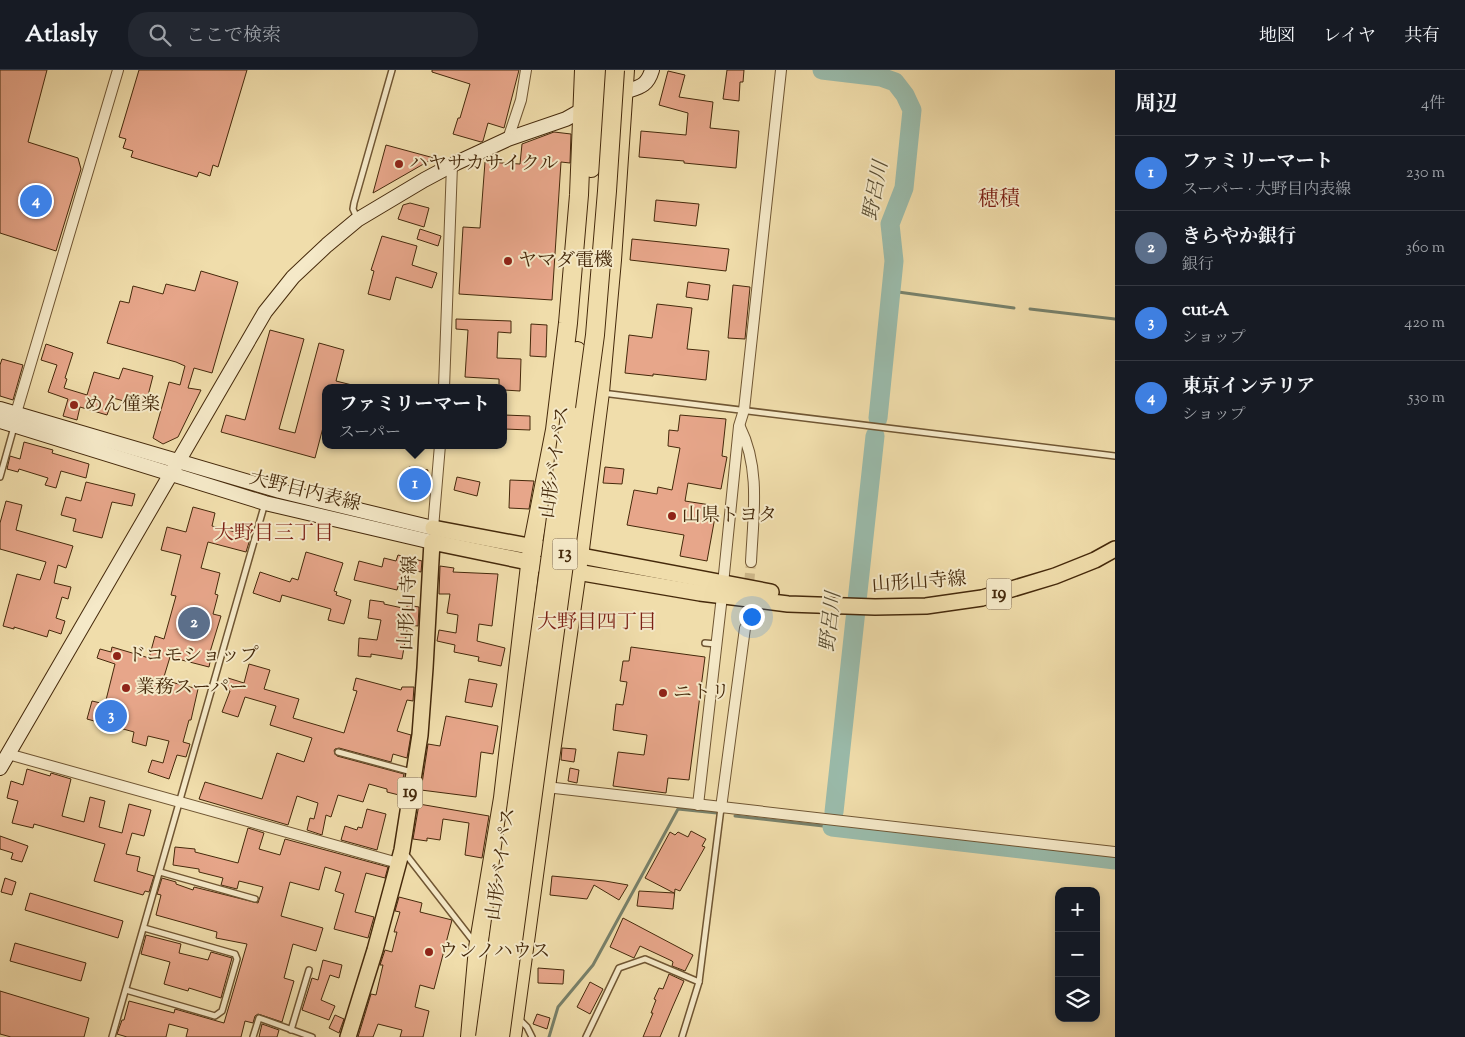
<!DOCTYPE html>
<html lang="ja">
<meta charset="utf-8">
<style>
:root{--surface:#171b24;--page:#242831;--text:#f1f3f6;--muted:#9ea1a6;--line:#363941;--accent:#7c3aed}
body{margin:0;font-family:"Sorts Mill Goudy","Noto Serif JP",serif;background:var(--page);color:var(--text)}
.controls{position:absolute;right:15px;bottom:15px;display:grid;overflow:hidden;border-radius:10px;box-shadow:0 2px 8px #0003}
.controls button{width:45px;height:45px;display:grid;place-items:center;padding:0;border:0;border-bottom:1px solid var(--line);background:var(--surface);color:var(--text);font:25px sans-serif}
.you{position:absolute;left:751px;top:546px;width:18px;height:18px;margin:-12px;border:4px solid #fff;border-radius:50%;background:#1a73e8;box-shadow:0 0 0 8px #1a73e833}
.badge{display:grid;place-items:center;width:32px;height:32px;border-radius:50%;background:var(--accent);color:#fff;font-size:16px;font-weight:700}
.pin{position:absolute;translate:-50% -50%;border:2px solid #fff;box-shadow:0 1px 5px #0006}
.popup{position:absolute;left:322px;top:314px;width:185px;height:65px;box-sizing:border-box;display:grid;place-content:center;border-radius:10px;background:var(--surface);filter:drop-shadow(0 1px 4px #0005);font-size:16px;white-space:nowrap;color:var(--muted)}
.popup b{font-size:19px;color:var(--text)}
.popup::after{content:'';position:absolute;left:50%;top:100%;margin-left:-10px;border:10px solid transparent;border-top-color:var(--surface)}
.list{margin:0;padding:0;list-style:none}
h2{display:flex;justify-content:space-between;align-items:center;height:65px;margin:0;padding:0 20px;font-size:21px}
h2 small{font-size:16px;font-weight:400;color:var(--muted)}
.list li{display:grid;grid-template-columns:32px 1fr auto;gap:15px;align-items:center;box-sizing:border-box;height:75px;padding:0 20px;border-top:1px solid var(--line)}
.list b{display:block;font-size:19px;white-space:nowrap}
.list p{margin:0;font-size:16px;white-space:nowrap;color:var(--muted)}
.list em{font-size:16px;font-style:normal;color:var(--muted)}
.icon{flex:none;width:28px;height:28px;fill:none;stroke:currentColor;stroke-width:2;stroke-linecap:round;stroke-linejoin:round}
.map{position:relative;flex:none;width:1115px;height:967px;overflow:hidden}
header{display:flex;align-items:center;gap:30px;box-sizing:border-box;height:70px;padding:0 25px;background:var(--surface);border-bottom:1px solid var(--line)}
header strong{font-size:24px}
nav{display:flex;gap:28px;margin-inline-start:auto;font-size:18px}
.search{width:350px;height:45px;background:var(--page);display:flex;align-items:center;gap:12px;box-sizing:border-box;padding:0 18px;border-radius:20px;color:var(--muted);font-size:19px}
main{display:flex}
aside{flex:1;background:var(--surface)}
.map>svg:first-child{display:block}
</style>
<header>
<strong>Atlasly</strong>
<div class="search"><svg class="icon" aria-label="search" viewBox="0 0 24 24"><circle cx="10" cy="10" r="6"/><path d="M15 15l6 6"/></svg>ここで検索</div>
<nav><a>地図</a><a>レイヤ</a><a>共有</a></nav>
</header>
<main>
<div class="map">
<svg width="1115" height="967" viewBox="0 0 1115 967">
<rect width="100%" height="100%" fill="#f0ddab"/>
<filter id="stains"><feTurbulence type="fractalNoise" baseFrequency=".004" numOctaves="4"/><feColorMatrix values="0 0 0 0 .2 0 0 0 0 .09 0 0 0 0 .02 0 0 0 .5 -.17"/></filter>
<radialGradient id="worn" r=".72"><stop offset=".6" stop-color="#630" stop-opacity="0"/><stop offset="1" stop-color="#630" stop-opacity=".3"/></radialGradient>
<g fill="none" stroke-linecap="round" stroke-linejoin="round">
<g stroke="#78816b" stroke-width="3">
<path d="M891 221 1014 238"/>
<path d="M1030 239 1115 249"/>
<path d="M735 746 832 757"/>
<path d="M549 967 558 937 593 895 678 739 717 743"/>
</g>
<g stroke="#9abbab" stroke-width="19">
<path d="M822 0 881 7 895 12 905 25 912 40 904 118 890 154 894 191 878 348"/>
<path d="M834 742 875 366"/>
<path d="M832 757 1115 790"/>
</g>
</g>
<g fill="#e7a68a" stroke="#45290b">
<path d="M0 0H47L28 72 78 88 81 99 56 181 0 163Z"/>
<path d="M139 0H247L218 97 213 95 210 106 199 102 197 107 131 87 133 81 123 78 126 69 119 67Z"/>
<path d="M432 0H519L504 58 488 53 483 71 481 72 453 64 458 48H460L470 14 432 2Z"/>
<path d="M727 0H744L743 12H740L739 31 723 29Z"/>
<path d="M668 1 685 5 679 27 713 32 710 58 739 61 736 98 684 93V91L639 87 641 61 686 65 688 43 659 35Z"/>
<path d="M554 62 571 64 570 93 561 92 552 230 459 224 463 157 480 158 485 92 520 94 522 74Z"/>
<path d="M386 75 434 88 373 123Z"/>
<path d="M656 130 699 134 696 156 654 151Z"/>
<path d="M410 133 429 138 424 157 398 149 403 135Z"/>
<path d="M420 159 441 166 438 176 417 169Z"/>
<path d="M382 166 417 176 412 195 437 203 432 218 396 207 390 230 368 224 374 201 371 200Z"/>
<path d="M632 169 729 179 726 201 630 190Z"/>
<path d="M201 201 238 212 212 303 194 298 188 318 201 320 178 367 163 374 153 368 169 312 180 315 185 296 176 292 107 273 120 231 129 233 133 216 163 224 166 214 195 221Z"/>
<path d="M688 212 710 215 708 230 686 227Z"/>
<path d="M733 215 750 217 745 269 728 268Z"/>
<path d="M657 234 692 238 687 279 709 281 706 310 653 304V306L625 303 629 265 652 268Z"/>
<path d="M456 249 511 251V263L498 262 497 288 521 289 520 321 504 320V318H499V309L465 307 468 260 456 259Z"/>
<path d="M531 254 547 255 546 287 530 286Z"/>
<path d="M270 260 304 269 279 359 295 363 319 273 344 280 336 311 352 315V318H326V346L315 388 221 362 226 345 245 350Z"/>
<path d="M46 274 73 283 65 308 67 309 64 318 87 325 94 302 119 309 123 298 153 306 145 337 113 328 107 345 80 337 77 350 63 346 68 329 48 322 57 295 41 290Z"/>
<path d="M2 289 23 295 13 330 0 326V295Z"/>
<path d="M504 345 530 346V360L504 359Z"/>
<path d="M680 345 726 349 722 386 727 387 721 419 688 413 685 431 717 436 707 491 680 486 684 465 627 455 634 420 657 424 658 417 672 420 680 378 668 376 669 360 678 361Z"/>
<path d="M24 372 53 380 52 383 89 394 86 408 61 401 56 418 45 415 48 408 19 399 18 402 7 399 10 386 20 389Z"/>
<path d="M409 397 428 400 422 430 403 427Z"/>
<path d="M605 397 624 399 622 414 603 413Z"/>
<path d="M457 407 480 412 477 426 454 420Z"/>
<path d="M510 410 534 411 529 439 509 438Z"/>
<path d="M86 412 135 424 132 436 112 432 102 468 73 461 76 449 61 445 66 427 81 431Z"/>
<path d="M6 431 22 435 16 460 73 476 66 498 58 495 54 513 71 517 68 529 62 527 56 548 65 551 61 564 49 560 47 567 14 557V559L3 556 17 504 40 510 46 492 0 479V453Z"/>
<path d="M193 437 215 443 212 456 251 466 246 482 208 472 201 498 220 503 215 524 218 525 213 544 221 546 210 582 212 583 209 597 170 587 163 610 198 619 191 650H189L183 672 190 674 186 687 177 685 169 709 148 702 152 690 163 693 169 671 148 666 146 676 132 672 134 662 87 649 92 631 105 634 115 594 97 588 100 579 111 582 112 577 149 588 155 566 164 569 176 526 171 525 181 485 161 480 167 457 186 462Z"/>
<path d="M306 482 343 493 334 521 337 522 336 525 351 530 344 554 328 550 331 539 282 525 280 532 253 523 260 502 290 512 292 508 298 510Z"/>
<path d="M398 485 422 491 421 502 403 498 397 520 354 510 359 491 382 497 384 488 396 491Z"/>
<path d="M440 496 454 498 453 502 498 504 492 556 479 554 477 571 505 578 501 596 478 591 479 587 454 582 455 575 437 571 439 560 456 563 458 545 447 543 450 524H439Z"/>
<path d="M370 530 384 532V534L407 539V535L419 537 418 556 408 555 402 589 371 584V587L358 586 359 568 377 570 381 550 368 548Z"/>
<path d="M631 577 705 587 689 710 668 708 666 723 613 716 618 682 644 685 647 665 613 660 616 634 623 635 627 612 620 611 623 591H629Z"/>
<path d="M249 594 270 600 264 619 299 629 293 648 344 663 357 621 353 620 356 608 401 620 402 617H414L413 631 407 630 397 661 411 665 407 688 393 684 391 692 339 678 335 679 334 681 337 686 404 704 399 725 387 722V719L369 714 363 732 338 725 331 747 326 745 322 765 307 760 310 748 314 749 318 733 297 726 288 755 199 729 205 712 262 729 277 683 304 692 312 668 270 655 276 636 245 627 238 647 222 642 230 621 224 619 228 608 244 613Z"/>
<path d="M469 609 497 614 492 637 465 632Z"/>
<path d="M446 646 498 656 493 684 481 682 476 727 421 720 428 674 440 676Z"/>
<path d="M562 678 576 679 574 692 561 690Z"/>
<path d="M570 698 579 700 577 713 568 711Z"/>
<path d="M27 699 50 706 51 703 71 709 62 746 84 752 90 727 105 731 99 757 122 763 129 734 151 740 144 766 132 763 126 784 140 787 137 801 154 806 149 822 145 821 143 825 94 811 105 774 34 754 33 758 12 753 18 731 7 728 11 711 23 715Z"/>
<path d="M419 734 489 746 482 788 465 785 469 753 443 749 440 770 427 768V771L413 769Z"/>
<path d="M367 739 386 744 377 780 341 770 345 756 357 760 358 757 362 758Z"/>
<path d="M248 758 264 763 259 779 280 785 285 769 388 797 385 808 366 803 355 842 374 847 368 868 334 859 344 824 335 821 341 802 325 797 319 820 290 812 281 846 323 858 316 881 293 874 284 908 294 911 282 952 258 944 255 946 253 953 245 951 241 967H186L188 959 169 954 166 967H127L117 964 122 950H124L129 931 174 943 175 939 224 953 247 874 216 868 217 862 156 845 161 825 157 824 162 808 176 812V814L193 820 194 817 258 833 263 817 239 811 237 819 221 815 223 808 199 802V799L173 795 175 777 195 779V782L238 793Z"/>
<path d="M691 761 706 769 702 776 705 777 680 821 675 819 673 839 637 836 639 821 674 823 645 808 670 762 675 765 678 762 688 767Z"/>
<path d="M0 766 28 776 22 792 11 789 13 783 0 779Z"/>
<path d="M552 806 605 811 628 815 619 830 594 815 587 829 550 825Z"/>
<path d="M5 808 16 812 12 825 1 822Z"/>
<path d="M30 823 123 851 118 868 25 840Z"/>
<path d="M399 827 422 833 420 842 452 850 434 919 420 915 415 937 429 941 423 967H400L402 960 378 954 373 967H358L371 924 376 925 383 895H380L385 880 392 882 397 862H394L400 842 395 841Z"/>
<path d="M623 848 693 885 685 901 672 896 673 892 672 891 640 876 634 888 610 877Z"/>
<path d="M146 865 181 874 179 883 208 890 211 882 232 888 221 928 189 918 188 921 164 914 170 892 141 884Z"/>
<path d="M15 873 86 893 81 911 10 891Z"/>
<path d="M323 890 342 895 339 908 330 905 321 930 335 936 329 950 302 940 312 908 318 910Z"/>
<path d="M538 898 564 900 563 914 538 913Z"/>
<path d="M669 904 684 911 673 936 660 967H643L653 943H651L656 930 654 929 659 918 663 919Z"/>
<path d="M590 912 603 919 590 944 577 937Z"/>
<path d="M0 921 89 948 84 967H11L0 964Z"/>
<path d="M537 944 550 948 547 959 533 954Z"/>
<path d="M335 945 344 949 339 963 329 958Z"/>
<path d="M262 954 279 960 277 967H259Z"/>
</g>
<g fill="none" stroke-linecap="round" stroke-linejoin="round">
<path stroke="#ceb98b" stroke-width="10" stroke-dasharray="10 5" stroke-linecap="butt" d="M745 558 751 492"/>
<defs>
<g id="lane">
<path d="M357 148 353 139 354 133 392 0"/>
<path d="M602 323 1115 386"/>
<path d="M0 407 14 357"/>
<path d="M705 573 716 574"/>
<path d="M338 682 412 702"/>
<path d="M404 782 474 872"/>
<path d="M160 802 255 829"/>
<path d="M126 920 215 946 222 941 237 889 235 884 144 858"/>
<path d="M519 949 527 957 532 967"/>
<path d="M291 960 309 900"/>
<path d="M112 967 265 433"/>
<path d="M253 967 259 948 312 967"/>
<path d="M586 967 619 898 645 889 699 912"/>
<path d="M682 967 699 912 721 738"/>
</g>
<g id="street">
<path d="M508 69 521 30 526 0"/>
<path d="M444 318 452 95"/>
<path d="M16 343 118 0"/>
<path d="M740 357C761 399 753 447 751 492"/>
<path d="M433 458 440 375"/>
<path d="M723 514 739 356 744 340 781 0"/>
<path d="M8 684 398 793"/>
<path d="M546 717 1115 782"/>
<path d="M698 735 722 526"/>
<path d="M721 738 745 558"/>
</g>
<g id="secondary">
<path d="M624 22C639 17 647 17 652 0"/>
<path d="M0 339 280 421 433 458"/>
<path d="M0 351 265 433 432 472"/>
<path d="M0 698 265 242 293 207 327 175 357 150 424 110 452 95 508 69 566 49 582 40"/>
</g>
<g id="primary">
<path d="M433 458 771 522"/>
<path d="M348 967 375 880 402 780 420 665 425 598 432 472 577 502 700 523 788 534 875 537 926 536 982 528 1055 506 1095 490 1115 479"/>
</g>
<g id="highway">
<path d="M591 98 597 0"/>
<path d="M570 345 577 281"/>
<path d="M470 967 478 878 503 728 532 478 555 360 568 253 579 125 584 0"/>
<path d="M512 967 546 717 579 487 600 322 612 190 625 0"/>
</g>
</defs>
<use href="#lane" stroke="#705633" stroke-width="8"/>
<use href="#street" stroke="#705633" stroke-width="12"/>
<use href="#secondary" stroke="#45290b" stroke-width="16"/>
<use href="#primary" stroke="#45290b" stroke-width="18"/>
<use href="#highway" stroke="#45290b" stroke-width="20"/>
<use href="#lane" stroke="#f5e9c8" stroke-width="5"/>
<use href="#street" stroke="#f5e9c8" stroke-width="10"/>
<use href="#secondary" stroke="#f5e9c8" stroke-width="14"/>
<use href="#primary" stroke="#f0ddab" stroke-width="15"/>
<use href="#highway" stroke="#f0ddab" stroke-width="18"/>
<defs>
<g id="highway-bridge">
<path d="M485 967 570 345"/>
<path d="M500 967 595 265 607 121 615 0"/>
</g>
</defs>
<use href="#highway-bridge" stroke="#45290b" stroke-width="20" stroke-linecap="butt"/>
<use href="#highway-bridge" stroke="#f0ddab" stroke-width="18"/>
</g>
<g fill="#8f2418" stroke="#f5e9c8" stroke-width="2">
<circle cx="399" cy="94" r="5"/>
<circle cx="508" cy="191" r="5"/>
<circle cx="74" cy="335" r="5"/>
<circle cx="672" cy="446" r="5"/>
<circle cx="117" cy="586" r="5"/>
<circle cx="126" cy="618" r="5"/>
<circle cx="663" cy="623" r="5"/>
<circle cx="429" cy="882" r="5"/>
</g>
<g text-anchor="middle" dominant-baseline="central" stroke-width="4" stroke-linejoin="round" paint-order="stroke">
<g fill="#f5e9c8" stroke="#7a6344" stroke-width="1">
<rect x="552.5" y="468.5" width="25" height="31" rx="4"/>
<rect x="986.5" y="508.5" width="25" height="31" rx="4"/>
<rect x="397.5" y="707.5" width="25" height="31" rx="4"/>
</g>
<g font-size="18" font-weight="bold" fill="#45290b">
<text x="565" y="484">13</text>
<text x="999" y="524">19</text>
<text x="410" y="723">19</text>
</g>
<g font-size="19" fill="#45290b" stroke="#f5e9c8" text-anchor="start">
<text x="409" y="94">ハヤサカサイクル</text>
<text x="518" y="191">ヤマダ電機</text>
<text x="84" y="335">めん僮楽</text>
<text x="682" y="446">山県トヨタ</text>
<text x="127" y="586">ドコモショップ</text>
<text x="136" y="618">業務スーパー</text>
<text x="673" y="623">ニトリ</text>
<text x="439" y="882">ウンノハウス</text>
</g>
<g font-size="19" fill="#45290b" stroke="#f5e9c8">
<text transform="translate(556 392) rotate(-82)">山形バイパス</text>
<text transform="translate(305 422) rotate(14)">大野目内表線</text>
<text transform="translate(919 513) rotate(-4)">山形山寺線</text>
<text transform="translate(409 533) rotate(-87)">山形山寺線</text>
<text transform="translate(502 794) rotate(-82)">山形バイパス</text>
</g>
<g font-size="20" font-style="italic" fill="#5a4e33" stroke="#f5e9c8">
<text transform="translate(877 121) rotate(-79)">野呂川</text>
<text transform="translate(832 552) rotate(-84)">野呂川</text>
</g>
<g font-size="20" fill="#7a1f14" stroke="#f5e9c8">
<text x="274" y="464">大野目三丁目</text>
<text x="597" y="553">大野目四丁目</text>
</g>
<g font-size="21" fill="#7a1f14" stroke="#f5e9c8">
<text x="999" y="130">穂積</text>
</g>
</g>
<rect width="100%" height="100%" filter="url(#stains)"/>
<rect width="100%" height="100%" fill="url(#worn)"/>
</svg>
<div class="controls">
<button>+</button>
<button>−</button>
<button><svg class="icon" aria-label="layers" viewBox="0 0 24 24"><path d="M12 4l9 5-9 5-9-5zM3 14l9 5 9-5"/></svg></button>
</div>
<div class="you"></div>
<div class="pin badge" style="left:415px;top:414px;background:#3f7fe0">1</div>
<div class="popup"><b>ファミリーマート</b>スーパー</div>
<div class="pin badge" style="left:194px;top:553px;background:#5c6f8a">2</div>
<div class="pin badge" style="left:111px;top:646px;background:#3f7fe0">3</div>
<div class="pin badge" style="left:36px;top:131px;background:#3f7fe0">4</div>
</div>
<aside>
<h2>周辺<small>4件</small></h2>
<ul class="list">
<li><span class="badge" style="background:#3f7fe0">1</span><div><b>ファミリーマート</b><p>スーパー · 大野目内表線</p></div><em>230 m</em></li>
<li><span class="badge" style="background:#5c6f8a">2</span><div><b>きらやか銀行</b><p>銀行</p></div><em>360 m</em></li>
<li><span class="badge" style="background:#3f7fe0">3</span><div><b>cut-A</b><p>ショップ</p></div><em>420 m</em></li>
<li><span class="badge" style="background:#3f7fe0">4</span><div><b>東京インテリア</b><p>ショップ</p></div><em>530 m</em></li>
</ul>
</aside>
</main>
